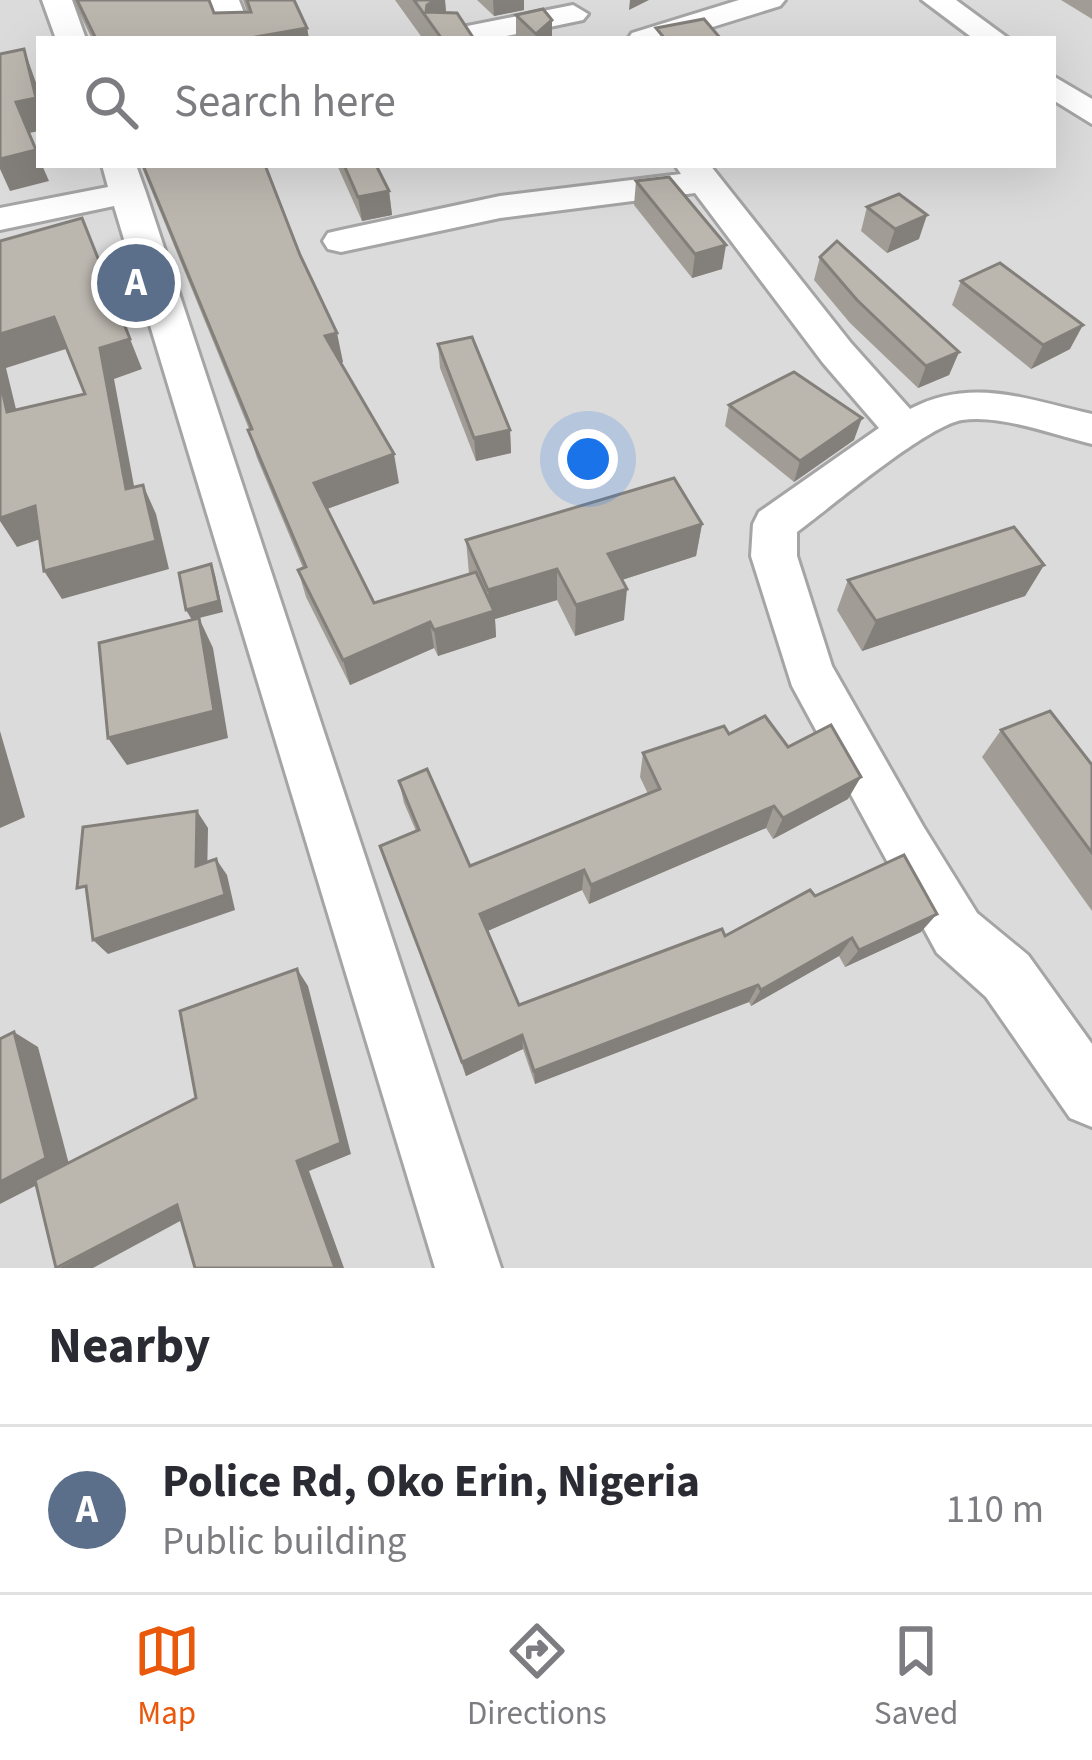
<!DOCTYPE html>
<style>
:root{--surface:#fff;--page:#f7f7f7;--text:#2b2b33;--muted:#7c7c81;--line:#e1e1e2;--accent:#ea580c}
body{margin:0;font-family:"Source Sans 3",sans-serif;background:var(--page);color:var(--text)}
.you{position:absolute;left:588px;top:459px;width:42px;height:42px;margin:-30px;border:9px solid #fff;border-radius:50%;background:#1a73e8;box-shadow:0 0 0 18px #1a73e833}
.badge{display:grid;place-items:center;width:78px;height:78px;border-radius:50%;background:var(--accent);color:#fff;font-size:39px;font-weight:700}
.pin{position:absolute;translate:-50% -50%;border:6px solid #fff;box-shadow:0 3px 12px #0006}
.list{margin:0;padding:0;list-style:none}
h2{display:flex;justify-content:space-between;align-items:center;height:156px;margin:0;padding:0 48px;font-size:51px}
h2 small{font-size:39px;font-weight:400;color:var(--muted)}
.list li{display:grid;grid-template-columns:78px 1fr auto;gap:36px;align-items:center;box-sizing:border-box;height:168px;padding:0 48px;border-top:3px solid var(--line)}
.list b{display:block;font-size:45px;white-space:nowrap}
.list p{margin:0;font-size:39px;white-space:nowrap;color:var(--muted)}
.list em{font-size:39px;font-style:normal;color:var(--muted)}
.icon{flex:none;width:66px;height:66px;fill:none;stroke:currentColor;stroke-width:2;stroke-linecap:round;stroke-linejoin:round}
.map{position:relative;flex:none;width:1092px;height:1268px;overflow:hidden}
.search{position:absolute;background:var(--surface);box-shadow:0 12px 48px #0002;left:36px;right:36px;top:36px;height:132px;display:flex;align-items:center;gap:30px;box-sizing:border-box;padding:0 42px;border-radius:0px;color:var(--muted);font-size:45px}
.sheet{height:324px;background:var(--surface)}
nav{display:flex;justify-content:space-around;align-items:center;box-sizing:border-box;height:168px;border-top:3px solid var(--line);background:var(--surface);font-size:33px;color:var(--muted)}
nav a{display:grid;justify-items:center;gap:6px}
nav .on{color:var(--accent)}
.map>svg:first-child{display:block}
</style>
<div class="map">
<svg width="1092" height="1268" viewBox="0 0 1092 1268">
<rect width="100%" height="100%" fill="#efede5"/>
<path fill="#dcdbdb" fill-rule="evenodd" d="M0 0H1092V1268H0ZM39 39H1053V165H39Z"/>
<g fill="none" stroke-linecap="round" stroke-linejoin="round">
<defs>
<g id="minor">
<path d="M42 0H72L86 39H56Z"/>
<path d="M209 0H239L254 39H224Z"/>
<path d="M739 0H785L780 6 674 39H628L632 33Z"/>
<path d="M922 0H956L1009 39H974Z"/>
<path d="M573 5 588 14 583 20 492 39H432L447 30Z"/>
<path d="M1053 76 1092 99V124L1053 100Z"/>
<path d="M102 165H136L146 193 501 1268H435L114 206 0 230V208L108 187Z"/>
<path d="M675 165H710L851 343 910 409C972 376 1027 400 1092 414V444C1053 435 1001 414 962 420 926 426 831 507 797 532V556L832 666 923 826 977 913 1028 955 1092 1044V1127L1070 1118 986 997 937 953 792 686 751 556 753 524 759 512 879 428 823 363 695 193 500 218 341 252 328 249 323 241 328 233 341 230 500 196 681 174Z"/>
</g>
</defs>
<use href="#minor" stroke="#a5a5a5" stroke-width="6"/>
<use href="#minor" fill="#fff" fill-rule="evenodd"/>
</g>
<g fill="#a19d96">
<path d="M73 0H209L214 13 247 12 243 0H294L307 28 309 39H92Z"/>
<path d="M395 0H445L446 13 474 39H423Z"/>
<path d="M477 0H524V10L494 16Z"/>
<path d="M1061 0H1092V19Z"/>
<path d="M516 15 552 20V39L516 38Z"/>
<path d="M141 165H265L343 362 341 363 399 483 327 509 374 603 469 574 466 540 702 524 696 556 622 580 624 620 575 636 557 600 495 619 496 637 438 656 434 648 350 685 306 597 298 570 303 568 257 458 248 430 249 429Z"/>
<path d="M337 165H376L389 191 392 215 362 221Z"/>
<path d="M636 181 722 269 692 278 634 205Z"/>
<path d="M867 207 919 239 887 253 861 231Z"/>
<path d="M820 257 959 352 949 375 918 388 850 323 814 280Z"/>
<path d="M961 281 1070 349 1031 369 952 305Z"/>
<path d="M438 344 510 430 511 453 476 461 440 368Z"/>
<path d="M729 405 854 440 794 482 725 426Z"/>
<path d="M1044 565 1025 596 862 651 837 610 848 580Z"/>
<path d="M1001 730 1092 765V911L982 757Z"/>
<path d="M729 734 788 747 848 799 773 839 766 828 589 904 582 890 487 931 519 1005 725 936 815 896 921 932 845 967 839 956 751 1006 749 1002 535 1084 523 1049 466 1076 380 846 416 831 404 803 399 781 470 866 648 794 640 777 643 753Z"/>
</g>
<g fill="#837f7a">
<path d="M436 0H445L447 25 426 12 427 5Z"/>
<path d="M493 0H524V10L494 16Z"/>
<path d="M630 0H649L629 10Z"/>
<path d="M552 20V39H536V34Z"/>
<path d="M307 28 309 39H244Z"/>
<path d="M24 49 39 91V131L29 133 39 157V165H42L49 181 10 191 0 169V159L16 102Z"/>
<path d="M389 191 392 215 362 221 358 197Z"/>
<path d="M927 215 919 239 887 253 895 229Z"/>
<path d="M82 218 142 369 114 379 140 518 126 489 100 348Z"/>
<path d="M726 245 722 269 692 278 695 254Z"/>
<path d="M54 317 69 348 6 368 24 442 7 412 0 381V334Z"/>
<path d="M1083 325 1070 349 1031 369 1043 345Z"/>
<path d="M337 333 343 362 331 366 325 336Z"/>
<path d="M959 352 949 375 918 388 926 366Z"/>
<path d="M862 418 854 440 794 482 800 461Z"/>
<path d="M510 430 511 453 476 461 474 438Z"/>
<path d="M394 454 399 483 321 511 314 483Z"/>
<path d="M143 485 156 514 169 569 62 599 44 571Z"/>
<path d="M0 506H35L52 535 17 547 0 521Z"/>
<path d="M702 524 696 556 606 585 608 554Z"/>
<path d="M211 564 215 575 223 612 199 618 213 648 228 738 127 765 108 738 192 620 186 610Z"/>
<path d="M1044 565 1025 596 862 651 876 621Z"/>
<path d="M557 569V600L495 619 496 637 438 656 434 630 490 612 488 590Z"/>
<path d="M627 589 624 620 575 636 576 605Z"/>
<path d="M430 622 434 648 350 685 343 660Z"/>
<path d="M0 731 25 817 0 828Z"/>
<path d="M861 777 848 799 773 839 783 818Z"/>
<path d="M774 806 766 828 589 904 591 885Z"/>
<path d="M197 811 208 828 207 882 196 866Z"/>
<path d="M216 859 227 875 235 910 108 954 93 940Z"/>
<path d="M584 870 582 890 483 933 480 914Z"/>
<path d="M937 914 921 932 845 967 859 950Z"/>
<path d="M852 938 839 956 751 1006 761 990Z"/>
<path d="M297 969 308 986 351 1154 309 1171 344 1268H335L297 1161Z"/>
<path d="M758 985 749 1002 535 1084 534 1071Z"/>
<path d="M14 1032 38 1047 70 1168 0 1204V1182Z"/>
<path d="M522 1035 523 1049 466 1076 462 1062Z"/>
<path d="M177 1205 195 1213 93 1268H59Z"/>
</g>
<g fill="#bbb6ae" stroke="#837f7a" stroke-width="3">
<path d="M77 0H209L214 13 251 12 247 0H294L307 28 244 39H96Z"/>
<path d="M414 0H436L427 5 426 12 457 13 474 39H442Z"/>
<path d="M543 9 552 20 536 34 516 15Z"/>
<path d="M704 19 721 39H665L656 28Z"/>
<path d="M24 49 36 98 16 102 36 150 0 159V54Z"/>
<path d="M143 165H265L300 255 337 333 325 336 394 454 314 483 374 603 476 572 494 611 434 630 430 622 343 660 298 570 306 567 248 430 252 429Z"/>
<path d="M344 165H376L389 191 358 197Z"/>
<path d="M669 177 726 245 695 254 636 181Z"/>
<path d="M899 194 927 215 895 229 867 207Z"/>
<path d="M82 218 130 339 100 348 126 489 143 485 156 541 44 571 35 506 0 518V381L7 412 85 394 54 317 0 334V241Z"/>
<path d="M837 241 959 352 926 366 857 300 820 257Z"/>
<path d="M1000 263 1083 325 1043 345 961 281Z"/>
<path d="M472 337 510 430 474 438 438 344Z"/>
<path d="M794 372 862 418 800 461 729 405Z"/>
<path d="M674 478 702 524 608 554 627 589 576 605 557 569 488 590 466 540Z"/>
<path d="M1014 527 1044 565 876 621 848 580Z"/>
<path d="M211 564 219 601 186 610 179 573Z"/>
<path d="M199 618 214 711 108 738 99 643Z"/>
<path d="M1050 711 1092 765V853L1001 730Z"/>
<path d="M765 716 788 747 831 725 861 777 783 818 774 806 591 885 584 870 480 914 519 1005 722 929 725 936 810 890 815 896 904 855 937 914 859 950 852 938 761 990 758 985 534 1071 522 1035 462 1062 380 846 419 830 399 781 427 769 470 866 660 789 643 753 724 726 729 734Z"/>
<path d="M197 811 196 866 216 859 225 895 93 940 86 886 77 888 83 827Z"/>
<path d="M297 969 341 1143 297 1161 335 1268H195L177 1205 56 1268 35 1180 196 1098 180 1011Z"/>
<path d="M14 1032 46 1158 0 1182V1039Z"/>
</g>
</svg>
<div class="you"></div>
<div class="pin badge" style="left:136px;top:283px;background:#5c6f8a">A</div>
<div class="search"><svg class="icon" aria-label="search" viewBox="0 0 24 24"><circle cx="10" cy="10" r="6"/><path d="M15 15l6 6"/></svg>Search here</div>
</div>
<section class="sheet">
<h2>Nearby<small></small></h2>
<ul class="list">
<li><span class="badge" style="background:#5c6f8a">A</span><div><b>Police Rd, Oko Erin, Nigeria</b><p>Public building</p></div><em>110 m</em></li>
</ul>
</section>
<nav>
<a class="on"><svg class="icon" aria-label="map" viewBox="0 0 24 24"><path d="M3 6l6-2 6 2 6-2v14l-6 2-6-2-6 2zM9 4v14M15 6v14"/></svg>Map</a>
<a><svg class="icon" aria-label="directions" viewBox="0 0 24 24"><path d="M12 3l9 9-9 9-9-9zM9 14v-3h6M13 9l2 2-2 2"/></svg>Directions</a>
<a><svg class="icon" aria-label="saved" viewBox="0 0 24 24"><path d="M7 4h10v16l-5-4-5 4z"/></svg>Saved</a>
</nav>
